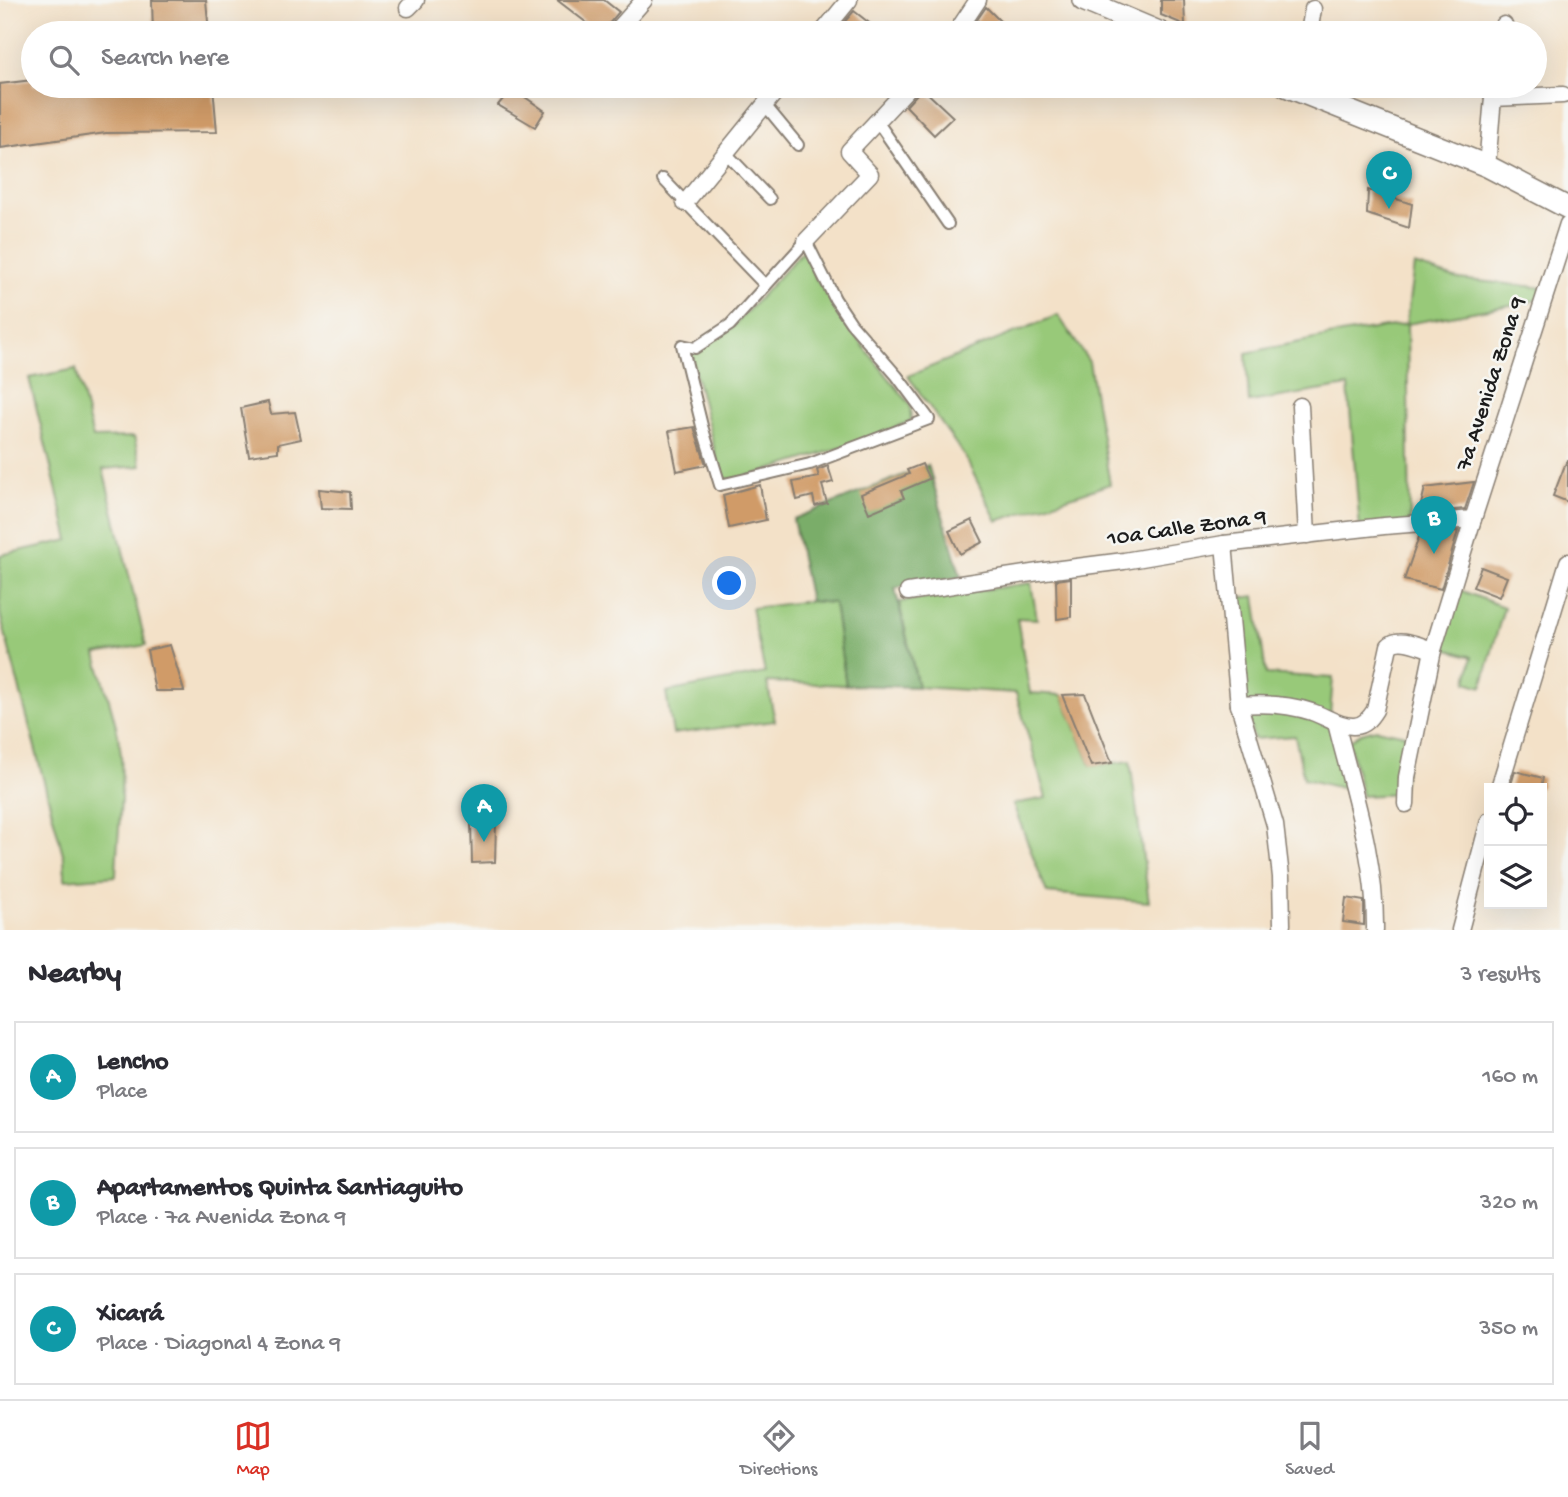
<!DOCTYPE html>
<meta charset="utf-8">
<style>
:root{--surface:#fff;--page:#f7f7f7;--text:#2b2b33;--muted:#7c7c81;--line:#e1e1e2;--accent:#d93025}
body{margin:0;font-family:"Gochi Hand",sans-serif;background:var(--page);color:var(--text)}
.controls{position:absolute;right:21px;bottom:21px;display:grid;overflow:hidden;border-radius:0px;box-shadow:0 7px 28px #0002}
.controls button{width:63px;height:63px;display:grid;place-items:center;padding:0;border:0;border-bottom:2px solid var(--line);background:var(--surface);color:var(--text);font:35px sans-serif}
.you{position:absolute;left:730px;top:584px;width:24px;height:24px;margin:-18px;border:5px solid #fff;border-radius:50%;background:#1a73e8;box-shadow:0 0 0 10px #1a73e833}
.badge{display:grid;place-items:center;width:46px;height:46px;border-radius:50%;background:var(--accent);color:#fff;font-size:23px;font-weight:700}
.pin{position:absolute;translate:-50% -58px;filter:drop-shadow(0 2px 4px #0008)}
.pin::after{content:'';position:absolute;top:37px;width:24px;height:21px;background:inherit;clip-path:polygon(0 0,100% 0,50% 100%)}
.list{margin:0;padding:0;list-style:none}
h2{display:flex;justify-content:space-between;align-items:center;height:91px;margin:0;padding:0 28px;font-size:30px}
h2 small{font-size:23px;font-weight:400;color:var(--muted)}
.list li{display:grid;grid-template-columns:46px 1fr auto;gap:21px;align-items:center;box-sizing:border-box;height:112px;margin:0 14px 14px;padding:0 14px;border:2px solid var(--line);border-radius:0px}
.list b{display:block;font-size:26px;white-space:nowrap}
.list p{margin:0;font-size:23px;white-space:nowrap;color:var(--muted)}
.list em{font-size:23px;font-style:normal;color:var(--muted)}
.icon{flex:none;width:38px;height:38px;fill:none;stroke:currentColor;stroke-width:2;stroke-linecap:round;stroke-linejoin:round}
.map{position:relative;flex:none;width:1568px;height:930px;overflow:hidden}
.search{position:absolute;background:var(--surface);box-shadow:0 7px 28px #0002;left:21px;right:21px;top:21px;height:77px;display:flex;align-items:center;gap:18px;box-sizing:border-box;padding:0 24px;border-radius:38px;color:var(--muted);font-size:26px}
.sheet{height:469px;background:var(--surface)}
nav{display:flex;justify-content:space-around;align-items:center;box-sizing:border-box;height:98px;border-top:2px solid var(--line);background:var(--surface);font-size:19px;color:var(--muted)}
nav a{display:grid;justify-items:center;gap:4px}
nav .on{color:var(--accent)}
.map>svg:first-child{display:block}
</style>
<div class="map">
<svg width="1568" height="930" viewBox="0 0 1568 930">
<rect width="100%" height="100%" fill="#f6f6f2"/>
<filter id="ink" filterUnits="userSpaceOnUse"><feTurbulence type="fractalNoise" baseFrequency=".0143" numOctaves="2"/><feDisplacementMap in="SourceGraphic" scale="14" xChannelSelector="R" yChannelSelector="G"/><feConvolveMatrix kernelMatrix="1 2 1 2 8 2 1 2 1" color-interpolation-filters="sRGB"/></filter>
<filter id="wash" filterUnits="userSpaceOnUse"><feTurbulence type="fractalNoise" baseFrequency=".00686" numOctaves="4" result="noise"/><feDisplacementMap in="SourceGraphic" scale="28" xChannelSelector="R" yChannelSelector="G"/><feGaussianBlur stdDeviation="1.57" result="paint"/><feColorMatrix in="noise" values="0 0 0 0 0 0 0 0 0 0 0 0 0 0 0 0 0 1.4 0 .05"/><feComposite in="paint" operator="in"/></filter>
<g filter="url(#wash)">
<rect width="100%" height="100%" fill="#f3e1c8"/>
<g fill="#98c979" stroke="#5a724a" stroke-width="2">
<path d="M804 249 815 277 867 351 910 404 911 421 857 443 740 479H722L690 353 733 327Z"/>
<path d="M1414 265 1458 279 1547 288 1543 299 1407 324 1410 524 1360 529 1348 386 1249 402 1246 353 1334 335 1406 324Z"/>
<path d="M1058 315 1089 362 1110 484 997 521 965 457 908 376Z"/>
<path d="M76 369 93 438 134 437 141 466 103 469 146 645 96 654C104 686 118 723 121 755 124 796 117 836 116 876L65 880 64 858 0 614V555L69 540 29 378Z"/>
<path d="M1031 583 1037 619 1017 618 1030 693 1062 695 1091 766 1130 761 1149 902 1047 893 1013 804 1046 798 1016 693 918 687 899 602Z"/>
<path d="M1452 587 1504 607 1482 687 1467 682 1472 657 1435 645Z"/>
<path d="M1255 596 1266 674 1333 678 1330 715 1241 702 1231 599Z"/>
<path d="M810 601 834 603 846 685 767 682 775 721 673 734 666 692 765 673 751 608Z"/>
<path d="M1264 706 1331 724 1349 790 1304 779 1295 736 1254 739 1244 708Z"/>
<path d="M1376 729 1411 736 1401 794 1362 796 1349 741 1361 733Z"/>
</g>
<path fill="#7aad69" stroke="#4b6442" stroke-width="2" d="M928 465 961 577 895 588 918 687 846 685 834 603 810 601 793 519Z"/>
<g id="blocks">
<g fill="#d09b68">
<path d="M152 0H206L209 33H153Z"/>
<path d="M557 0H604L619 12 607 26 605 33H600Z"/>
<path d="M1161 0H1184L1185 25 1161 15Z"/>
<path d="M986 7 1012 33H968Z"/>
<path d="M854 11 882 33H835Z"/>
<path d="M33 80V86H213L217 132 106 133 0 148V84Z"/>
<path d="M920 86 953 117 934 135 906 106 918 93Z"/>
<path d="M512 88 545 111 535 127 498 105Z"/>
<path d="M1368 190 1412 204 1409 228 1367 214Z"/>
<path d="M268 402 271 414 295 412 301 439 278 444V452L249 456 241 408Z"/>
<path d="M694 427 706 465 677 471 669 431Z"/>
<path d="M1567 460H1568V502L1553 496Z"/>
<path d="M922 464 929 479 901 491 904 498 869 513 861 494 909 474 907 470Z"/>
<path d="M828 466 833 482 822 485 827 503 815 506 813 496 797 500 793 482 819 477 817 470Z"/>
<path d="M1474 482 1465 509 1419 513 1425 488Z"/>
<path d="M760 485 766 520 729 528 723 495Z"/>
<path d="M319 489 350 492 351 509 321 508Z"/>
<path d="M972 520 983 542 960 554 949 531Z"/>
<path d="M1458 531 1441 589 1404 580 1420 534Z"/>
<path d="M1481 567 1507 577 1499 597 1473 587Z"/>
<path d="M1071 578V617L1057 619 1056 580Z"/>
<path d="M170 645 184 691H155L147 650Z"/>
<path d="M1085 694 1112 763 1091 766 1062 695Z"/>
<path d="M1515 771 1543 778 1541 788H1510Z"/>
<path d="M471 821H496L495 862 472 863Z"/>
<path d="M1346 898 1364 901V925L1343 922Z"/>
</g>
</g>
</g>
<g filter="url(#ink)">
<use href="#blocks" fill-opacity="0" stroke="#887e72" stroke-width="2"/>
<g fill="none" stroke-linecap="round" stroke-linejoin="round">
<defs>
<g id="pedestrian">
<path d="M765 105 798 145"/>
<path d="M877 121 948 224"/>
<path d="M726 153 770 199"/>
<path d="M663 179 765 285"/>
<path d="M806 241 835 299 851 323 897 376 929 419 810 464 720 485 702 426 682 345 695 348 730 325Z"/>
</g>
<g id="minor">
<path d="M408 8 416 0"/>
<path d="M615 33 644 0"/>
<path d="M822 33 849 0"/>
<path d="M956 33 978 0"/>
<path d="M1309 33 1313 9"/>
<path d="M1503 33 1504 25"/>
<path d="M1493 98 1563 95"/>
<path d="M1487 166 1494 86"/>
<path d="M685 203 780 86"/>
<path d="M806 241 870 174 849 151 910 86"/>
<path d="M1300 406 1307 535"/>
<path d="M1224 544 1239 705 1275 825 1281 877 1282 925"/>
<path d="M908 592 1045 571 1124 561 1224 544 1384 526 1473 519"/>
<path d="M1239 705C1264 703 1288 704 1312 712 1325 716 1339 727 1354 726 1364 726 1370 718 1375 710L1389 646C1399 635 1421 647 1433 650"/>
<path d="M1336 723C1353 791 1376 859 1375 930"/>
<path d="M1499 788 1568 562"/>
<path d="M1406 804 1407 777 1433 650 1473 519 1568 224"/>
<path d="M1460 930 1489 821"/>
</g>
<g id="secondary">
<path d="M1083 0 1161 33"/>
<path d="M1286 86 1487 166 1568 208"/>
</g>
</defs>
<use href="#pedestrian" stroke="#887e72" stroke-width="14"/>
<use href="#minor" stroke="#887e72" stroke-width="19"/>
<use href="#secondary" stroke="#887e72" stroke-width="24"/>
<use href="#pedestrian" stroke="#fff" stroke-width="10"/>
<use href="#minor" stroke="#fff" stroke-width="16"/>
<use href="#secondary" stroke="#fff" stroke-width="21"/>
</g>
</g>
<g text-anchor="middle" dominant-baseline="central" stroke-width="5" stroke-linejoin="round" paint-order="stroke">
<g font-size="23" fill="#1c1c1c" stroke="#f6f6f2">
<text transform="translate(1492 384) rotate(-72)">7a Avenida Zona 9</text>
<text transform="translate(1187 529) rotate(-8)">10a Calle Zona 9</text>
</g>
</g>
</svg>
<div class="controls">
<button><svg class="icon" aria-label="locate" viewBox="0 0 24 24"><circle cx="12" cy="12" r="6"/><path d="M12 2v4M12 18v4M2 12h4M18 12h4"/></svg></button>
<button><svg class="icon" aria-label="layers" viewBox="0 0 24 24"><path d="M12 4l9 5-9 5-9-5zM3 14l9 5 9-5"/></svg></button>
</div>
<div class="you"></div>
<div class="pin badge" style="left:484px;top:842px;background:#0f9aa8">A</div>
<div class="pin badge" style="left:1434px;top:554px;background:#0f9aa8">B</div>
<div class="pin badge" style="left:1389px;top:209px;background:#0f9aa8">C</div>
<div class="search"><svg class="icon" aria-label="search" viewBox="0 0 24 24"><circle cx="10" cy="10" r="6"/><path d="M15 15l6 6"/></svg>Search here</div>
</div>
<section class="sheet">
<h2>Nearby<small>3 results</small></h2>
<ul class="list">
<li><span class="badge" style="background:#0f9aa8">A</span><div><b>Lencho</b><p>Place</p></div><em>160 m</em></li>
<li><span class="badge" style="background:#0f9aa8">B</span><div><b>Apartamentos Quinta Santiaguito</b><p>Place · 7a Avenida Zona 9</p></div><em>320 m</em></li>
<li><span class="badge" style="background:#0f9aa8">C</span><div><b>Xicará</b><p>Place · Diagonal 4 Zona 9</p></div><em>350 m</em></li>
</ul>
</section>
<nav>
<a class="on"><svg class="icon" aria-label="map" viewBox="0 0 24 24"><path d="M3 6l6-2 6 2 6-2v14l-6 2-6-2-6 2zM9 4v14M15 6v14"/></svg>Map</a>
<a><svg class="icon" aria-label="directions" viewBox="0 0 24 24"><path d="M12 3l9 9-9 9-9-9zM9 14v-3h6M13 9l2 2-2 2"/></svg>Directions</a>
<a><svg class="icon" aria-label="saved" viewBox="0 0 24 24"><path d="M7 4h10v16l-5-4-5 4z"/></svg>Saved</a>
</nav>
